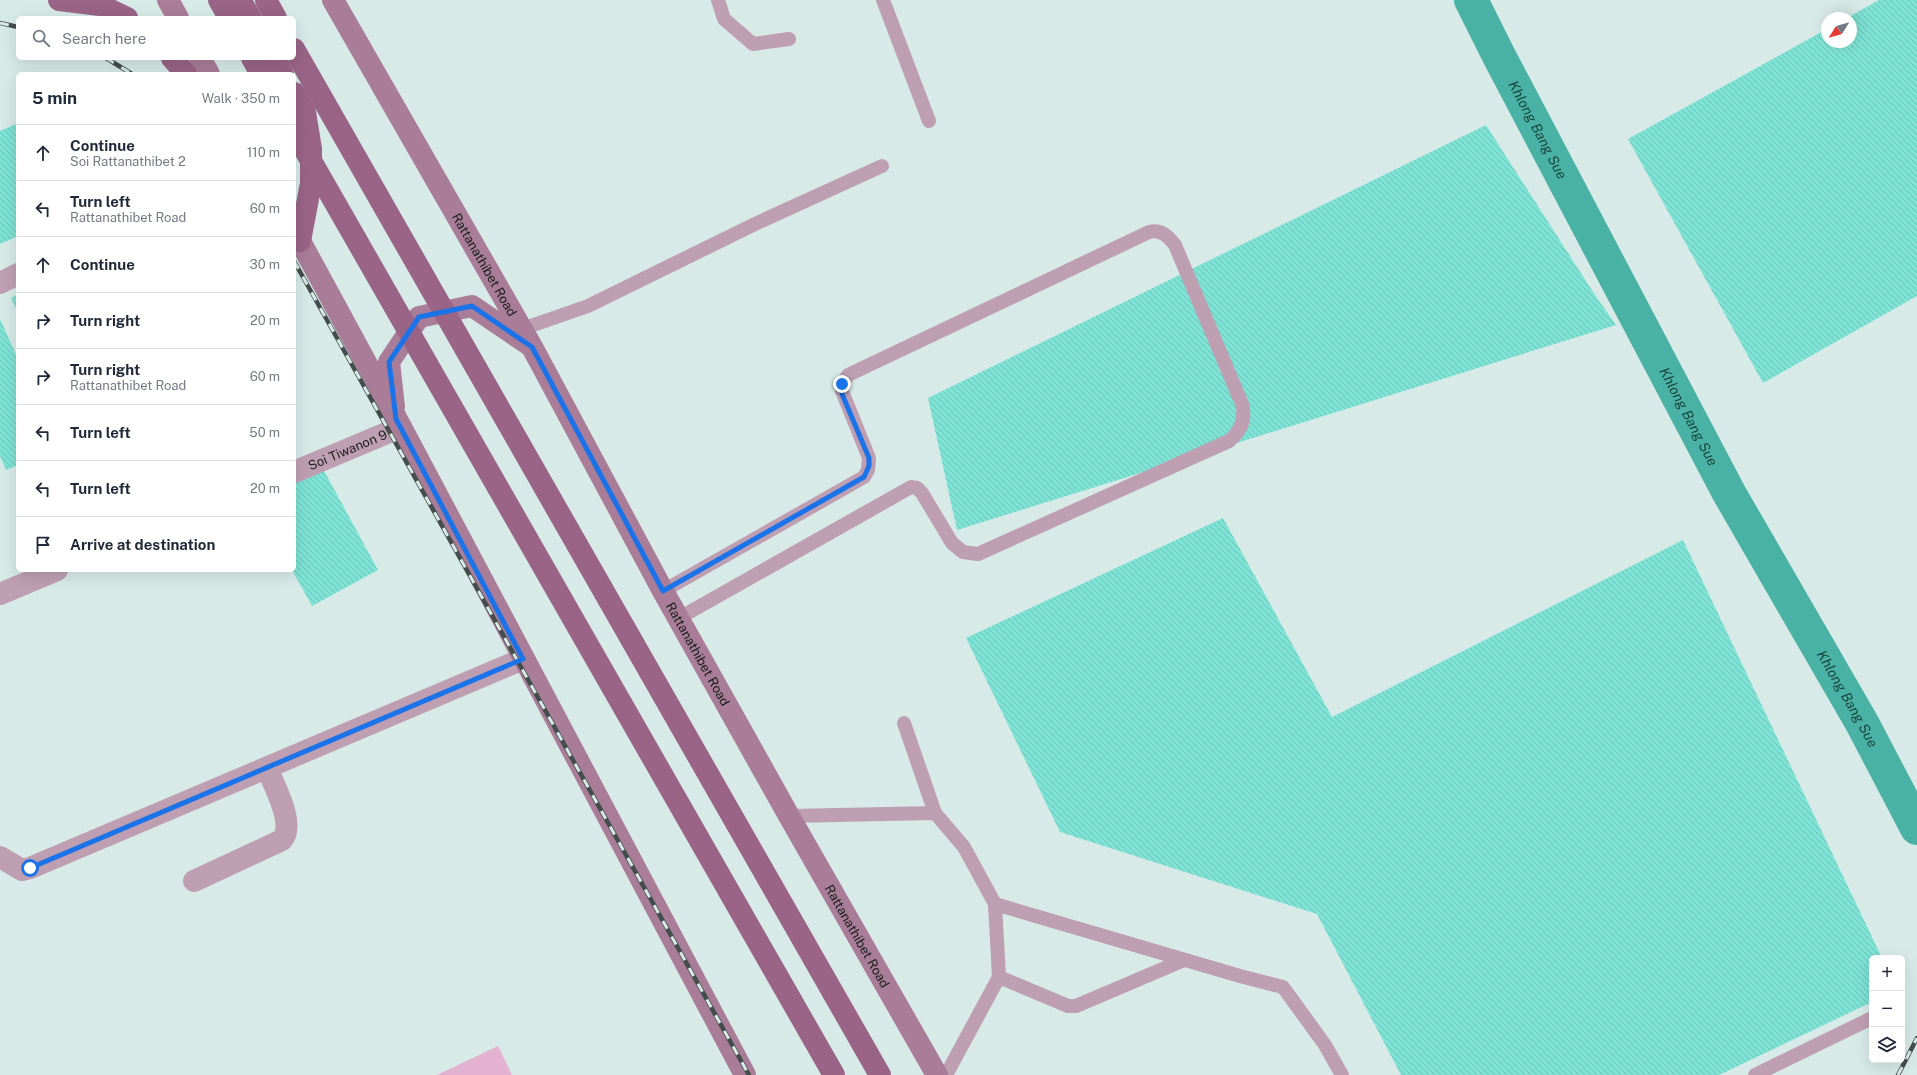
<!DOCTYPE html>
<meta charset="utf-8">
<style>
:root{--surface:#fff;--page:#f2f2f3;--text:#1f2937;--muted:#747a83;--line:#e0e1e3}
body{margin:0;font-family:"Public Sans",sans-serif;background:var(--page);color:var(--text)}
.controls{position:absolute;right:12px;bottom:12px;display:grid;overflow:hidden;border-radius:6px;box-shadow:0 4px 16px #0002}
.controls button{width:36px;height:36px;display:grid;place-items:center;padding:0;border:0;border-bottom:1px solid var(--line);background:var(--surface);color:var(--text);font:20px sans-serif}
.compass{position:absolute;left:1821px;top:12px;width:36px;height:36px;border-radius:50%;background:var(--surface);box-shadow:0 4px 16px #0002;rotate:233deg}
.stop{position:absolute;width:12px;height:12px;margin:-9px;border:3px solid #1a73e8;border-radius:50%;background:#fff}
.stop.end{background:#1a73e8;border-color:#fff;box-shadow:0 1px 4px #0008}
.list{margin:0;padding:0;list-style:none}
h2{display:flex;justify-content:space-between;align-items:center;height:52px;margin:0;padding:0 16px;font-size:17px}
h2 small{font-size:13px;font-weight:400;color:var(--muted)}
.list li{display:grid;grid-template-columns:26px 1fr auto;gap:12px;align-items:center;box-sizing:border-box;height:56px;padding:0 16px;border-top:1px solid var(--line)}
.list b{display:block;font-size:15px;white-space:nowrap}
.list p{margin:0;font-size:13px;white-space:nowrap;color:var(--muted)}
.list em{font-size:13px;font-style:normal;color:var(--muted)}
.icon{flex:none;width:22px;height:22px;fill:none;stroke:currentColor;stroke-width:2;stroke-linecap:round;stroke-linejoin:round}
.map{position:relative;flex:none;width:1917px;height:1075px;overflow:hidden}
.search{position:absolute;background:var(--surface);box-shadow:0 4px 16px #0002;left:16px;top:16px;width:280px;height:44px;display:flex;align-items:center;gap:10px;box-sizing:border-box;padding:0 14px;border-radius:6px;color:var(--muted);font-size:15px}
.panel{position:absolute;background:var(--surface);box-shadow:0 4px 16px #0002;left:16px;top:72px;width:280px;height:500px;border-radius:6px}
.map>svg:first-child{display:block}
</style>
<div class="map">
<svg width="1917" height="1075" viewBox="0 0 1917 1075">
<defs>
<pattern id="building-back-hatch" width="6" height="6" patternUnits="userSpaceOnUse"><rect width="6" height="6" fill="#7ee3d5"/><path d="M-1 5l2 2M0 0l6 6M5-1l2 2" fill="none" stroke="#6cc2b6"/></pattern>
</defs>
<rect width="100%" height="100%" fill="#d7eae7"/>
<path fill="#e2b2d0" d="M498 1046 512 1075H437Z"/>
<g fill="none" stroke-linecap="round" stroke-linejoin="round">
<path stroke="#4ab2a5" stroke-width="34" id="s1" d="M1471 0 1499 56 1729 493 1862 723 1917 828"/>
</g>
<g fill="url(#building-back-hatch)">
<path d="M1879 0H1917V296L1763 383 1628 139 1827 29V42H1851V18H1847Z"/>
<path d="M18 123V236L0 244V131Z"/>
<path d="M1486 125 1593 292 1616 325 957 530 928 398Z"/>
<path d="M18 294V313L11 298Z"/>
<path d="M0 319 18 359V465L6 470 0 456Z"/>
<path d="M322 467 378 570 312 606 292 570H294V482Z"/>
<path d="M1223 518 1332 717 1683 540 1882 958H1872V1002L1719 1075H1401L1317 914 1060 832 966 638Z"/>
</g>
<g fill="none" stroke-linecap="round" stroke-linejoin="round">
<g stroke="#be9fb2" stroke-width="14">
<path d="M718 0 724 19 753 44 789 39"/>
<path d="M883 0 929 121"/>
<path d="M522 329 588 306 755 224 882 166"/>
<path d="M663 591 864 477 868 470 869 458 842 391V384L848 375 1149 232C1161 229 1168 236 1175 245L1242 404C1246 419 1241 431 1229 441L978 554 963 552 952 543 922 493 917 488 911 487 679 618"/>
<path d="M904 723 935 813"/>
<path d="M789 816 935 813 964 847 995 904 999 977 946 1075"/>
<path d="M995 904 1240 976 1283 987 1325 1045 1342 1075"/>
<path d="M999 977 1068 1006H1076L1184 960"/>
<path d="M1755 1075 1872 1018"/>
</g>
<g stroke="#be9fb2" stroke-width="22">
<path d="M0 283 18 274"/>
<path id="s2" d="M294 472 401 427"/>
<path d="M0 594 57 570"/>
<path d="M0 857 22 870 30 868 523 659"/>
<path d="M194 881 282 840C296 824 274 786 267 768"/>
</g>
<g stroke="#a97d98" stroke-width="22">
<path d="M168 0 178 18"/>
<path id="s3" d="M333 0 532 347 663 591 789 816 937 1075"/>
<path d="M200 58 209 74"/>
<path d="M294 230 401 427 745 1075"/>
<path d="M394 407 389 362 419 317 472 306 528 344"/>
</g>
<g stroke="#996486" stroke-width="22">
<path d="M59 0 100 5 127 18"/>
<path d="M219 0 229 18"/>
<path d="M240 0 251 18"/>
<path d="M266 0 276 18"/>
<path d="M172 58 186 74"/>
<path d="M252 58 261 74"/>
<path d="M274 58 283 74"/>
<path d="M294 93 305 112 311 149V183L300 241"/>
</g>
<defs>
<g id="rail">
<path d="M0 23 18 27"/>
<path d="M106 58 132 74"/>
<path d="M294 261 749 1075"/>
<path d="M1898 1075 1917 1038"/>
</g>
</defs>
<use href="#rail" stroke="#434d4b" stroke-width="4.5"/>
<use href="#rail" stroke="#d7eae7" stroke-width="3" stroke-dasharray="9" stroke-linecap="butt"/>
<g stroke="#996486" stroke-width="22">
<path d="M294 49 880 1075"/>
<path d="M294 131 834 1075"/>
</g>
</g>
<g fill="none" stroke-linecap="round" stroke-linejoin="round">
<path stroke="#1a73e8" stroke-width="5" d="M30 868 523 659 396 419 389 362 419 317 472 306 532 347 663 591 864 477 869 466V458L842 394V384"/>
</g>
<g text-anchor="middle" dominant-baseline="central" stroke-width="3" stroke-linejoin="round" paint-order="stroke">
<g font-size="13" fill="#171e1d" stroke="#d7eae7">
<text stroke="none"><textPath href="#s3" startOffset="305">Rattanathibet Road</textPath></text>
<text stroke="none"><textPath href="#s2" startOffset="58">Soi Tiwanon 9</textPath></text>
<text stroke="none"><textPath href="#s3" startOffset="749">Rattanathibet Road</textPath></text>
<text stroke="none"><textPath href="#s3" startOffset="1073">Rattanathibet Road</textPath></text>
</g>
<g font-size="14" font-style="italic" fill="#184741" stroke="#d7eae7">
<text stroke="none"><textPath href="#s1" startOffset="146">Khlong Bang Sue</textPath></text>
<text stroke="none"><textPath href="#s1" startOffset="470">Khlong Bang Sue</textPath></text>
<text stroke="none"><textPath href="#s1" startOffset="794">Khlong Bang Sue</textPath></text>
</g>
</g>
</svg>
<div class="controls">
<button>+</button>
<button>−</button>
<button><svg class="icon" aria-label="layers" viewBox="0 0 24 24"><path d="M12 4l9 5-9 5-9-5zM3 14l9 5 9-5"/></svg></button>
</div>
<svg class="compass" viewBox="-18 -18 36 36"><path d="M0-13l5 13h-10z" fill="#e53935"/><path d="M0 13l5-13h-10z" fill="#747a83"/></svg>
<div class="stop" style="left:30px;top:868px"></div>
<div class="stop end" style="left:842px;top:384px"></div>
<div class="search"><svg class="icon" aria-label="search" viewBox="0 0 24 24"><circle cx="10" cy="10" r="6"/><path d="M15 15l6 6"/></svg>Search here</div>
<section class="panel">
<h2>5 min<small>Walk · 350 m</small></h2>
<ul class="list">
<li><svg class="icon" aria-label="ahead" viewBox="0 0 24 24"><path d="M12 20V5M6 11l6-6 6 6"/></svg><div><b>Continue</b><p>Soi Rattanathibet 2</p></div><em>110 m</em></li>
<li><svg class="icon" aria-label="left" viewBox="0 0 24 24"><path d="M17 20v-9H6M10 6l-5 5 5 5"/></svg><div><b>Turn left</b><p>Rattanathibet Road</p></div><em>60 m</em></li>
<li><svg class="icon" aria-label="ahead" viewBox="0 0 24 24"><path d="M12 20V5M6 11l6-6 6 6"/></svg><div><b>Continue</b></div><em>30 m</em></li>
<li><svg class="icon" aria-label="right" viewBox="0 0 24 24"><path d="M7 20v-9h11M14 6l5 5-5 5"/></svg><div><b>Turn right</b></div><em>20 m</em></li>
<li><svg class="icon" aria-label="right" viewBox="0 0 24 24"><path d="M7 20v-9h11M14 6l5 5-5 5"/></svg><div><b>Turn right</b><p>Rattanathibet Road</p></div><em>60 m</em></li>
<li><svg class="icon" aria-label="left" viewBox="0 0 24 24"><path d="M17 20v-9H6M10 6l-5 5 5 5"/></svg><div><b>Turn left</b></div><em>50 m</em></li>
<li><svg class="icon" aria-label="left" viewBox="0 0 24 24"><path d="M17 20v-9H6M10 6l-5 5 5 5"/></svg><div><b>Turn left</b></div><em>20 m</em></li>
<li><svg class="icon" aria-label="arrive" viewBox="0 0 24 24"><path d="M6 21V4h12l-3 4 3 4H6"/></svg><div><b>Arrive at destination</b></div></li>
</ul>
</section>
</div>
